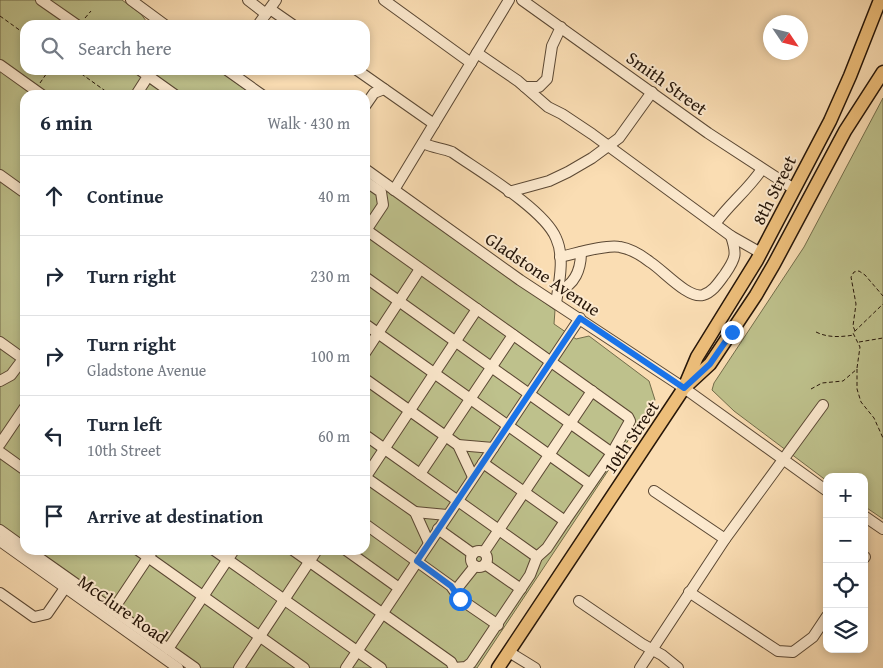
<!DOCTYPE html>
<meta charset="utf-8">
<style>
:root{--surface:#fff;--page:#f6f6f7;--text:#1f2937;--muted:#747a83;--line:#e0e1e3}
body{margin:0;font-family:"Gentium Book Plus",serif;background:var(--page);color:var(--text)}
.controls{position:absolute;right:15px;bottom:15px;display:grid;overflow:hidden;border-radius:10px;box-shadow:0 2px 8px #0003}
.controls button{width:45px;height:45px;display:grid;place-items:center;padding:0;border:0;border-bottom:1px solid var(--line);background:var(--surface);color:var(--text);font:25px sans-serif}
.compass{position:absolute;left:763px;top:15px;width:45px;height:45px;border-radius:50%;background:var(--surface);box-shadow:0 2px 8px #0003;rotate:125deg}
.stop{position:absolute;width:15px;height:15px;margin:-11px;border:4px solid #1a73e8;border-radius:50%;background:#fff}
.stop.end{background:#1a73e8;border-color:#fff;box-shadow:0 1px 5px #0008}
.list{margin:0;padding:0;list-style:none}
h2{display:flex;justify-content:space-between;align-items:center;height:65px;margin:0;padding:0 20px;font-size:21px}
h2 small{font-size:16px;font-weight:400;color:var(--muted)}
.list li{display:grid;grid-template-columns:32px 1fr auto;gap:15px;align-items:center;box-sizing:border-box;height:80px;padding:0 20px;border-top:1px solid var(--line)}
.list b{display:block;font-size:19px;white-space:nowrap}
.list p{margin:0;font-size:16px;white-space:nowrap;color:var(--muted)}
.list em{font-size:16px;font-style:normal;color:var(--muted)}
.icon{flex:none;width:28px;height:28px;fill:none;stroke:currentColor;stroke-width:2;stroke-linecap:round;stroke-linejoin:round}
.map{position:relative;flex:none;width:883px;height:668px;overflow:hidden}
.search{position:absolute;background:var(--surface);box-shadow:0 2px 8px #0003;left:20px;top:20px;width:350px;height:55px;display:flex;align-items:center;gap:12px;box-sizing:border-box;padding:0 18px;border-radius:15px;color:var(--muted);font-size:19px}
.panel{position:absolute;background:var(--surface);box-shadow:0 2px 8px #0003;left:20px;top:90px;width:350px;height:465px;border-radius:15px}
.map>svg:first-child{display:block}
</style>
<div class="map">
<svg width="883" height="668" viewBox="0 0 883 668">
<rect width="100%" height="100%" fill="#faddb3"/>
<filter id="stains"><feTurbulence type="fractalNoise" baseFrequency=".004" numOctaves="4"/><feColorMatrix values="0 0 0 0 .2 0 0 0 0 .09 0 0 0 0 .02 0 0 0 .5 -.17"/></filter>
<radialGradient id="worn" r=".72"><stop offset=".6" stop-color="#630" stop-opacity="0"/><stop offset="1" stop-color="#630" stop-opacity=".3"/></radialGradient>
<g fill="#bec18c" stroke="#726c4a">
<path d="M0 0H122L141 14 149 25H25V70H218L253 95H25V550H365V175L555 310 554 324 576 339 589 336 649 381 655 400 477 668H191L0 533Z"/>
<path d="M883 98V519L864 506V477H827V481L734 411 712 390 714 383 804 247Z"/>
</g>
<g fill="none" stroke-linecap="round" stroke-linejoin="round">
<defs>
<g id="minor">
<path d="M41 0 77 25"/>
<path d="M131 0 165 25"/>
<path d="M248 0 266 14"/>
<path d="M384 0 471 63"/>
<path d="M522 0 708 133 794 189"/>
<path d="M270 9 293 25"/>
<path d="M258 25 276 0"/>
<path d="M477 53 518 81 548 107 562 114 592 134 731 236 761 253"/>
<path d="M0 65 42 95"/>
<path d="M140 70 175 95"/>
<path d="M227 70 262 95"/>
<path d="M357 70 434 124"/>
<path d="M525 87H539L547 79 552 46 561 27"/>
<path d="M136 95 152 70"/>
<path d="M365 106 374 93 384 89"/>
<path d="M423 143C433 148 442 148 452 152 479 171 544 209 556 238 565 257 559 283 556 303"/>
<path d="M365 169 520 280 684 388 827 491"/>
<path d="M0 175 25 193"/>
<path d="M365 181 381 192 383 205 365 232"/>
<path d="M394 190 509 0"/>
<path d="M509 192 549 181 568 172 592 158 619 138 652 92"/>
<path d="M715 224C729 204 748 190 762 169"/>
<path d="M365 229 628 417 630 421 612 453 565 521 547 548 537 557 530 575 471 663 466 667 454 668"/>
<path d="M560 257C574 254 607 244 620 247 631 249 641 255 650 262 663 270 688 299 703 295 713 292 719 282 725 274 736 258 737 254 731 236"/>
<path d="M365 277 612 453"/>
<path d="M558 291C575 285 581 269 581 252"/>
<path d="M365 324 590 484"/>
<path d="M0 342 25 360"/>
<path d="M365 353 420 269"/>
<path d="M365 379 458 445 473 477"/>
<path d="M0 381 11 375 23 359"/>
<path d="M365 435 537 557"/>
<path d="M0 444 25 407"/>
<path d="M458 445 493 448"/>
<path d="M0 452 25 470"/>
<path d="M483 463 565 521"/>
<path d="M420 474 513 335"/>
<path d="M365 477 415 512 429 543"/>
<path d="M365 478 477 309"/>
<path d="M654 491 725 539"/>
<path d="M415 512 447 515"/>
<path d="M864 516 883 529"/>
<path d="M365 524 451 586 460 599 498 625"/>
<path d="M438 529 473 554"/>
<path d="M0 530 25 548"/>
<path d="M0 541 178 668"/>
<path d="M28 550 195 668"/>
<path d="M138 550 304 668"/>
<path d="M214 550 381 668"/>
<path d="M293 550 451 662 454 668"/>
<path d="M346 550 399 588"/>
<circle cx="479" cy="559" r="8"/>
<path d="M484 552 592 391"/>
<path d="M864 558 865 557"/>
<path d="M485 564 521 589"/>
<path d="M455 591 475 566"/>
<path d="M689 592 778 651 793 652 813 637 827 616"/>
<path d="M0 593 34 617 47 614 65 588"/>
<path d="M579 601 642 644 662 655 678 668"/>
<path d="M113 610 153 550"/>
<path d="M168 649 234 550"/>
<path d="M509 652 535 668"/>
<path d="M239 668 317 550"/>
<path d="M346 668 580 318"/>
<path d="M640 668 725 539 823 405"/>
</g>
<g id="major">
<path d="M686 383 697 357 757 260 830 121 850 76 880 0"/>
<path d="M498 668 684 388 710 364 756 295 774 264 845 131 883 72"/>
</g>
</defs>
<use href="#minor" stroke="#5b4834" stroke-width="12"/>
<use href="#major" stroke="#261609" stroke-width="15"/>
<g stroke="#261609" stroke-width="1" stroke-dasharray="4 2.5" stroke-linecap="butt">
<path d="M0 16 25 34"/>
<path d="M85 18 91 11"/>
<path d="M76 70 111 95"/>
<path d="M40 83 49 70"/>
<path d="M855 331 853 326 856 304 851 277 854 272 859 271 865 275 883 296"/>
<path d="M816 332C828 338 841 337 854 335"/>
<path d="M859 342 883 338"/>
<path d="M857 368 860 347 853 333 883 304"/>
<path d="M811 389 822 383 843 381 857 369V389L861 402 874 418 883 438"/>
</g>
<use href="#minor" stroke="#fce9ce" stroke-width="10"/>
<use href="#major" stroke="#edbe7a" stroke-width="12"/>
</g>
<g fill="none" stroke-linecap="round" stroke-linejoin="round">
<path stroke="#1a73e8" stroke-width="6" d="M460 599 451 586 417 561 580 318 684 388 710 364 732 332"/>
</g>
<g text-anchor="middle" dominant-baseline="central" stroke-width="4" stroke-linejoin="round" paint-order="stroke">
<g font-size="18" fill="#261609" stroke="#fce9ce">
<text transform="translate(667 83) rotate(36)">Smith Street</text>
<text transform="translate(774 190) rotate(-63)">8th Street</text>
<text transform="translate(543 274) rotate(34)">Gladstone Avenue</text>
<text transform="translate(631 437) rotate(-56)">10th Street</text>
<text transform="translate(123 609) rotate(35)">McClure Road</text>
</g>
</g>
<rect width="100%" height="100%" filter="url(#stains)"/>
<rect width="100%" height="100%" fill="url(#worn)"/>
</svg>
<div class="controls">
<button>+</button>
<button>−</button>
<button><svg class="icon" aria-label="locate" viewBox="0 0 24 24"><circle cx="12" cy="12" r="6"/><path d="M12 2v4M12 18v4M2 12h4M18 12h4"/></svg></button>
<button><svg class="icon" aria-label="layers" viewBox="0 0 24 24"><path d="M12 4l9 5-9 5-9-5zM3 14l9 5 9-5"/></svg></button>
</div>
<svg class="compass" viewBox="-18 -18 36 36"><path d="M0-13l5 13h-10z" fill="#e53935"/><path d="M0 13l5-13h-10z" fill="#747a83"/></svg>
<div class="stop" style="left:460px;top:599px"></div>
<div class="stop end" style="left:732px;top:332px"></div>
<div class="search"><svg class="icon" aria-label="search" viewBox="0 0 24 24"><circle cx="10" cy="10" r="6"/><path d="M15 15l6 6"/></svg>Search here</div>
<section class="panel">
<h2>6 min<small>Walk · 430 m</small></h2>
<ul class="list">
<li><svg class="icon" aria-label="ahead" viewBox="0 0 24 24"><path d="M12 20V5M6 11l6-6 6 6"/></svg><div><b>Continue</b></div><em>40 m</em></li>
<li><svg class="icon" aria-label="right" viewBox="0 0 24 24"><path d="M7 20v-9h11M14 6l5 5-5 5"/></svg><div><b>Turn right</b></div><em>230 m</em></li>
<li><svg class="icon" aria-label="right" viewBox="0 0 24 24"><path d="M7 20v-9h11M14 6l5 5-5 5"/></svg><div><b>Turn right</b><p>Gladstone Avenue</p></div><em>100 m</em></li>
<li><svg class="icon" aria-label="left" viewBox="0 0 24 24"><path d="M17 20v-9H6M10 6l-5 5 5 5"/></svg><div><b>Turn left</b><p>10th Street</p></div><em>60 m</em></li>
<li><svg class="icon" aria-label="arrive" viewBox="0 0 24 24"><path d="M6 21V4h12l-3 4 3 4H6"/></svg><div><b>Arrive at destination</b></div></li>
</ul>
</section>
</div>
